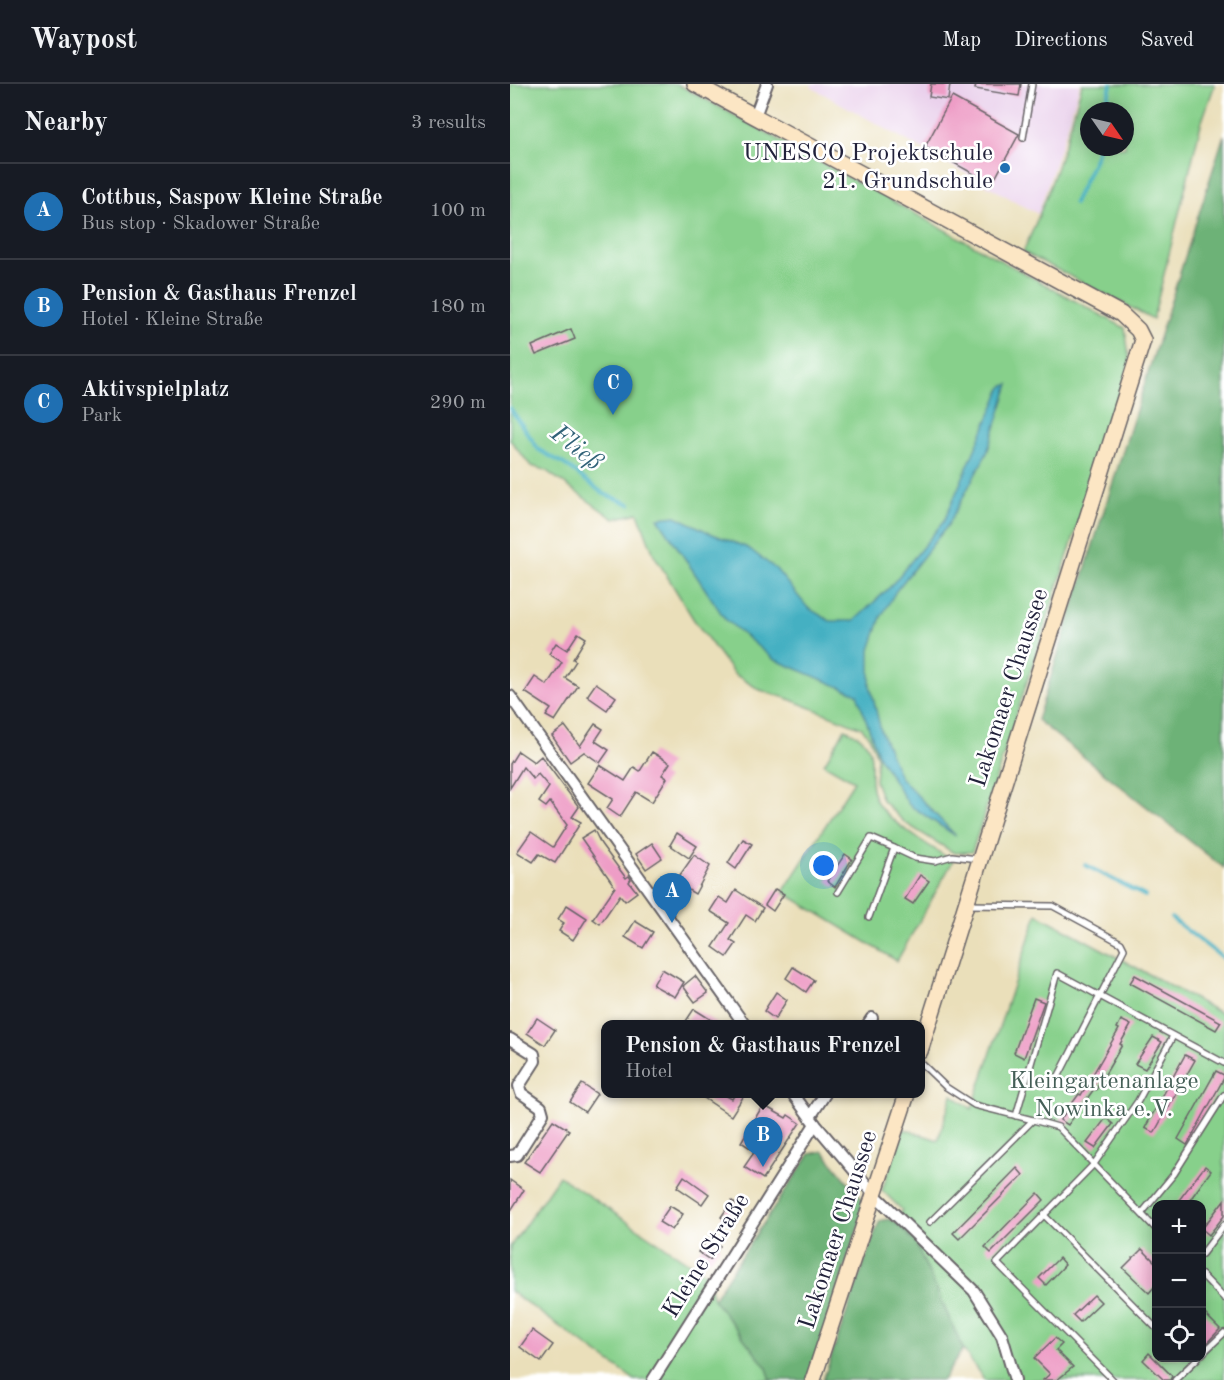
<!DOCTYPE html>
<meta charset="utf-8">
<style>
:root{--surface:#171b24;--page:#242831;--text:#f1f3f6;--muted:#9ea1a6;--line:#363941;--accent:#1f6fb2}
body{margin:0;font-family:"Old Standard TT",serif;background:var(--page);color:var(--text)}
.controls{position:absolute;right:18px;bottom:18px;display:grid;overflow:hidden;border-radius:12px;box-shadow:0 3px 15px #0003}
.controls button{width:54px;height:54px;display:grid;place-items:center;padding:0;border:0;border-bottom:2px solid var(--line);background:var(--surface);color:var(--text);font:30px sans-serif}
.compass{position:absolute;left:570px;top:18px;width:54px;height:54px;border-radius:50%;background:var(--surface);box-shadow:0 3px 15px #0003;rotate:124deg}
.you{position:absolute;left:314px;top:782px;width:21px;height:21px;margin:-15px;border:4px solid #fff;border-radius:50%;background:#1a73e8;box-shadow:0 0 0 9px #1a73e833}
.badge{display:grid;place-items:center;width:39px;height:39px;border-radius:50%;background:var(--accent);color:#fff;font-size:20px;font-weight:700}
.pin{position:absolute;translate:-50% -50px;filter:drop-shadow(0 2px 3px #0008)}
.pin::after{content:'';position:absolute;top:32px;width:21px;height:18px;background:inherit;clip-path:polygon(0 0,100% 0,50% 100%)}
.popup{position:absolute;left:91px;top:936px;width:324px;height:78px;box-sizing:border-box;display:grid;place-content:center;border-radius:12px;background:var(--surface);filter:drop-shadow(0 2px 4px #0005);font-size:20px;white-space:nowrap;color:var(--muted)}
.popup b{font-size:22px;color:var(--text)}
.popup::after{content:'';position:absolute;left:50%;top:100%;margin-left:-12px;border:12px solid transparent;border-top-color:var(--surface)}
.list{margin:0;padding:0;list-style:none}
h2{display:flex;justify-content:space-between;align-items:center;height:78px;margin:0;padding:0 24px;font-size:26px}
h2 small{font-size:20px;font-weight:400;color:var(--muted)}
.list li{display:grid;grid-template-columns:39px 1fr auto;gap:18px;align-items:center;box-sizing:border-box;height:96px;padding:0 24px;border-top:2px solid var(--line)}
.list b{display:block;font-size:22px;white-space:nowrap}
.list p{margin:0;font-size:20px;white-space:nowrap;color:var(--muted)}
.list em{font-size:20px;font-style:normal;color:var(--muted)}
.icon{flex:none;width:33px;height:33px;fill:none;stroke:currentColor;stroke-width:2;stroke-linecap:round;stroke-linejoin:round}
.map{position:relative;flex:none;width:714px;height:1296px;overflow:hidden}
header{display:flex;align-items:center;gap:36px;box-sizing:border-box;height:84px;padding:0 30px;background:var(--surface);border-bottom:2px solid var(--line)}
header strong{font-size:28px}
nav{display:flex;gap:33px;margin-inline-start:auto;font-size:21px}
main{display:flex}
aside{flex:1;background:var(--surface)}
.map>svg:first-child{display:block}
</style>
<header>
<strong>Waypost</strong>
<nav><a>Map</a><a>Directions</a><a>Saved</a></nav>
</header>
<main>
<aside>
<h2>Nearby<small>3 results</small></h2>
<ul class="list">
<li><span class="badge">A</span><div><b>Cottbus, Saspow Kleine Straße</b><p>Bus stop · Skadower Straße</p></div><em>100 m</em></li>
<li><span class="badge">B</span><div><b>Pension &amp; Gasthaus Frenzel</b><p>Hotel · Kleine Straße</p></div><em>180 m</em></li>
<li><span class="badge">C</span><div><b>Aktivspielplatz</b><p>Park</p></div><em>290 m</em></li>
</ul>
</aside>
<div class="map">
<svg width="714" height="1296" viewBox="0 0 714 1296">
<rect width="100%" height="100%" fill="#fff"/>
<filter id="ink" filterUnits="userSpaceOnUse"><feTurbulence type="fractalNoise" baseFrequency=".0167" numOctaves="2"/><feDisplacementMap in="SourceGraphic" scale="12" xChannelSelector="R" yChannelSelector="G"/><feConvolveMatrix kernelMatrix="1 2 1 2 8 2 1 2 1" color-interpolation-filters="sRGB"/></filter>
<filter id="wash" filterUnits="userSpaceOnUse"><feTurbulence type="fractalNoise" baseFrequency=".008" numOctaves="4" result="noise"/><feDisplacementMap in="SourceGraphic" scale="24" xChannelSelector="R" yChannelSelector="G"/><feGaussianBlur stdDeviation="1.35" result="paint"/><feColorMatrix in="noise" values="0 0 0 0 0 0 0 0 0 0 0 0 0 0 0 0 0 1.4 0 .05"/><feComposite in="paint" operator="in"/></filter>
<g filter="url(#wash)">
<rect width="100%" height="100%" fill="#eadfba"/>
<path fill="#ead1ec" d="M302 0H570L559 38 528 130 301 3Z"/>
<g fill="#87d08b" stroke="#547963" stroke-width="1.5" fill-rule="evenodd">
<path d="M0 0H167L615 244 620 279 462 768 444 769 395 739 372 716 365 697 367 673 360 654 352 644 276 614 250 606 224 590 184 536 144 471 128 429 104 435 35 386 21 382 0 356Z"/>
<path d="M572 0H705L691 40 643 235 513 168C538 114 557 57 572 0ZM579 27H615V63H579Z"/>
<path d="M335 645C380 663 349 689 368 720 380 739 423 764 443 777L387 877 273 808 344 697 314 680Z"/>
<path d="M527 830 714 931V1296H474L453 1265 405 1159 385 1138 392 1126 372 1106 394 1045 428 1056 442 1011 462 1025ZM646 1120H692V1274H646Z"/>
<path d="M49 1092 197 1191 203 1215 257 1284 261 1296H125L0 1207V1163Z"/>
</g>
<g fill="#6db277" stroke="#486a59" stroke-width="1.5">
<path d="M714 51V784L527 636Z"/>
<path d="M313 1067 356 1120 298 1296H261L257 1284 203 1215 300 1070Z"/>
<path d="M378 1135 385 1138 405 1158 453 1265 433 1296H313L367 1143 370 1137Z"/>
</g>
<path fill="#44b0c2" stroke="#33697e" stroke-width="1.5" d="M499 300 477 369 438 441 386 507 371 533 360 566V601L371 647 390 693 446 752 399 721 369 673 347 610 263 575 215 535 148 434 166 432 200 449 238 464 266 485 298 524 320 537H344L380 503 434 437 492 303Z"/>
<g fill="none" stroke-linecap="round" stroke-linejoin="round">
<g stroke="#44b0c2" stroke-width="4">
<path d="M595 27 601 0"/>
<path d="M564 119 586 72 588 63"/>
<path d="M0 324 29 366 54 380 94 410 120 420"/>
<path d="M575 781 635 812"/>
<path d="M661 834 714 875"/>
</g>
</g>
<g id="blocks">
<g fill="#ee9dc6">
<path d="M421 0H440L438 16 419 13Z"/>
<path d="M466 0H511L509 12 465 5Z"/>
<path d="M442 13 509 50 482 100 415 63Z"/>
<path d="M61 245 65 255 26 271 22 262Z"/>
<path d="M68 549 76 554 63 575 66 577 55 594 68 602 45 637 36 632 41 625 15 608 25 593 37 601 52 578 39 570 46 559 57 566Z"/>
<path d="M86 599 106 613 97 626 77 612Z"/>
<path d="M85 640 93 645 85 657 99 666 90 679 74 668 60 678 42 652 55 642 70 662Z"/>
<path d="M8 667 24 678 31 672 69 723 62 733 71 738 45 779 29 770 23 778 7 768 21 748 43 763 57 741 40 718 36 723 29 718 39 703 28 690 23 695 13 683 0 704V680Z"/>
<path d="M142 668 160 679 152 691 157 694 142 718 126 708 110 733 97 724 103 715 78 699 90 681 115 697 124 683 130 687Z"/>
<path d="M84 746 91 760 107 782 116 794 119 792 121 795 119 798 127 808 115 817 110 811 90 840 83 835 105 803 71 754Z"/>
<path d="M167 749 187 762 179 774 160 761Z"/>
<path d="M233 755 242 760 226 785 218 779Z"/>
<path d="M142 759 152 774 136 785 126 770Z"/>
<path d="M335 770 342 775 325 803 317 797Z"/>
<path d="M184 771 200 782 185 810 165 798Z"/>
<path d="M410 791 419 797 403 820 395 815Z"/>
<path d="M160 792 169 806 159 813 149 799Z"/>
<path d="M265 805 274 810 263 827 255 821Z"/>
<path d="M226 806 253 824 245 837 236 831 220 856 226 860 217 873 203 863 219 839 200 827 209 813 218 819Z"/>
<path d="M57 821 77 834 63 856 49 847 54 839 48 835Z"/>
<path d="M125 837 143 848 133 864 115 853Z"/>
<path d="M283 883 304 896 296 908 276 894Z"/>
<path d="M152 885 174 898 165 913 143 901Z"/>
<path d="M625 891 711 938 706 946 620 899Z"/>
<path d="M185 892 198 909 185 918 173 902Z"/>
<path d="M266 908 277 916 265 935 254 927Z"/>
<path d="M524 914 534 918 514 974 504 969Z"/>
<path d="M184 925 208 940H174Z"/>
<path d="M27 934 45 946 35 961 17 949Z"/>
<path d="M611 936 621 941 610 960 612 961 586 1006 584 1005 558 1041 550 1036 569 1010 571 1011 609 945 607 944Z"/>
<path d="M643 953 652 958 635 985 625 980Z"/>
<path d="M675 971 685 976 644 1049 635 1044Z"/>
<path d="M706 987 714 991V994L677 1061 668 1055Z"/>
<path d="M72 1000 87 1010 75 1028 60 1018Z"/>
<path d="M188 1010H213L222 1015 225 1010H235L221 1032Z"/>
<path d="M253 1021 276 1034 278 1031 290 1039 253 1095 234 1083 245 1067 231 1058Z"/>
<path d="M596 1034 603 1040 585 1064 577 1059Z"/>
<path d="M43 1036 59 1046 30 1088 14 1078Z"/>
<path d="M695 1082 701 1087 677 1120H675L669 1116Z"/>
<path d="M507 1084 513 1091 449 1155 443 1149Z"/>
<path d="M174 1092 199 1110 192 1120 167 1103Z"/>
<path d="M0 1096 14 1106 0 1128Z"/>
<path d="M528 1109 534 1116 481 1169 475 1163Z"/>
<path d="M714 1116V1132L699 1151 692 1145Z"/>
<path d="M222 1117 233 1124 223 1140 211 1133Z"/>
<path d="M160 1122 173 1130 162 1146 149 1138Z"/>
<path d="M198 1154 210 1162 200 1176 188 1168Z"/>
<path d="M632 1165 646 1179V1201L639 1209 613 1184Z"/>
<path d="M549 1174 555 1181 536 1201 529 1194Z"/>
<path d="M584 1211 591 1218 570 1238 563 1231Z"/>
<path d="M692 1227 710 1245 692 1264Z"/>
<path d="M22 1246 43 1261 31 1278 10 1263Z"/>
<path d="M545 1254 552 1260 546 1266 563 1283 547 1296H533L540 1290 524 1274Z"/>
<path d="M639 1269 662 1292 660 1296H654L633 1276Z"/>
</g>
</g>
</g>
<g filter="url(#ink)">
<use href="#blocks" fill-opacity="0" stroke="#686467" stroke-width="1.5"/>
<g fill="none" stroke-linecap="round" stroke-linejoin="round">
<defs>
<g id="lane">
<path d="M513 54 522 0"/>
<path d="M328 808 361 754 384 764"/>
<path d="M457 821 543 822 611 859 614 865 544 1001"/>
<path d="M359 833 384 764 405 774 425 777 442 772 468 775"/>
<path d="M410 978 436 1003 464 1021 523 1036 420 1138"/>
<path d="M506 1032 547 889 714 979"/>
<path d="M523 1036 548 1043 646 1145"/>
<path d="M632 1129 664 1090 714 1011"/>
<path d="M534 1131 646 1244"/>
<path d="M692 1170 714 1141"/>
<path d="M692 1191 714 1214"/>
<path d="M692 1270 714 1249"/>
<path d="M603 1296 487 1179 584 1080 628 1017 663 952"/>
<path d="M665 1296 688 1274"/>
</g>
<g id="street">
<path d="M245 32 257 0"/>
<path d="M0 612 234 940"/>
<path d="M358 940 362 934"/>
<path d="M0 955 24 970 25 977 9 1002 11 1009 31 1023 33 1030 7 1071 0 1072"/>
<path d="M283 1010 305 1040 365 1111 464 1207 492 1252 505 1296"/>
<path d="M300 1033 315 1010"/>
<path d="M143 1296 305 1040"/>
</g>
<g id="secondary">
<path d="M185 0 611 230 628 246 633 256C561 493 483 729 410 967"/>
<path d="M303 1296 397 1010"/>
</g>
</defs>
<use href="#lane" stroke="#686467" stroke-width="8"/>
<use href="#street" stroke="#686467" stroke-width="14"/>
<use href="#secondary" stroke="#686467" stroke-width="18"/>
<use href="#lane" stroke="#fff" stroke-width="5"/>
<use href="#street" stroke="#fff" stroke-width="10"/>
<use href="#secondary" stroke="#fce6c4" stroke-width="15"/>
</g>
</g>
<circle fill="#1f6fb2" stroke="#fff" stroke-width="2" cx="495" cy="84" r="6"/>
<g text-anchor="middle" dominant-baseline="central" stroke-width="5" stroke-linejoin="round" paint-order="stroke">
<g font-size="24" fill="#22223b" stroke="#fff" text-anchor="end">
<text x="483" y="70">UNESCO Projektschule<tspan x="483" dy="28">21. Grundschule</tspan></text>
</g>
<g font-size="24" fill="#22223b" stroke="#fff">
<text transform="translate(500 604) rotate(-72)">Lakomaer Chaussee</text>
<text transform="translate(329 1146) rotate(-72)">Lakomaer Chaussee</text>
<text transform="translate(197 1172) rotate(-58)">Kleine Straße</text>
</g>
<g font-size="24" fill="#455f57" stroke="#fff">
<text x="594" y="998">Kleingartenanlage<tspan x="594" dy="28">Nowinka e.V.</tspan></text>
</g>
<g font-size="26" font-style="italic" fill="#316278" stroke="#fff">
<text transform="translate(66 364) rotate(38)">Fließ</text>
</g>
</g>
</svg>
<div class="controls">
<button>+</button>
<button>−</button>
<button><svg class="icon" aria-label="locate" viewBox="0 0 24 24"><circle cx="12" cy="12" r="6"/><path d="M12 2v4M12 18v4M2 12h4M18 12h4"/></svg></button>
</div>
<svg class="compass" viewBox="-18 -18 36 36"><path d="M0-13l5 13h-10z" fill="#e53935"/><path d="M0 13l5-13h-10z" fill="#9ea1a6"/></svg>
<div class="you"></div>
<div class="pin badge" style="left:162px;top:839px">A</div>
<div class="pin badge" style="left:253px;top:1083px">B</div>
<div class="popup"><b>Pension &amp; Gasthaus Frenzel</b>Hotel</div>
<div class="pin badge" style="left:103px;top:331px">C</div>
</div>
</main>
